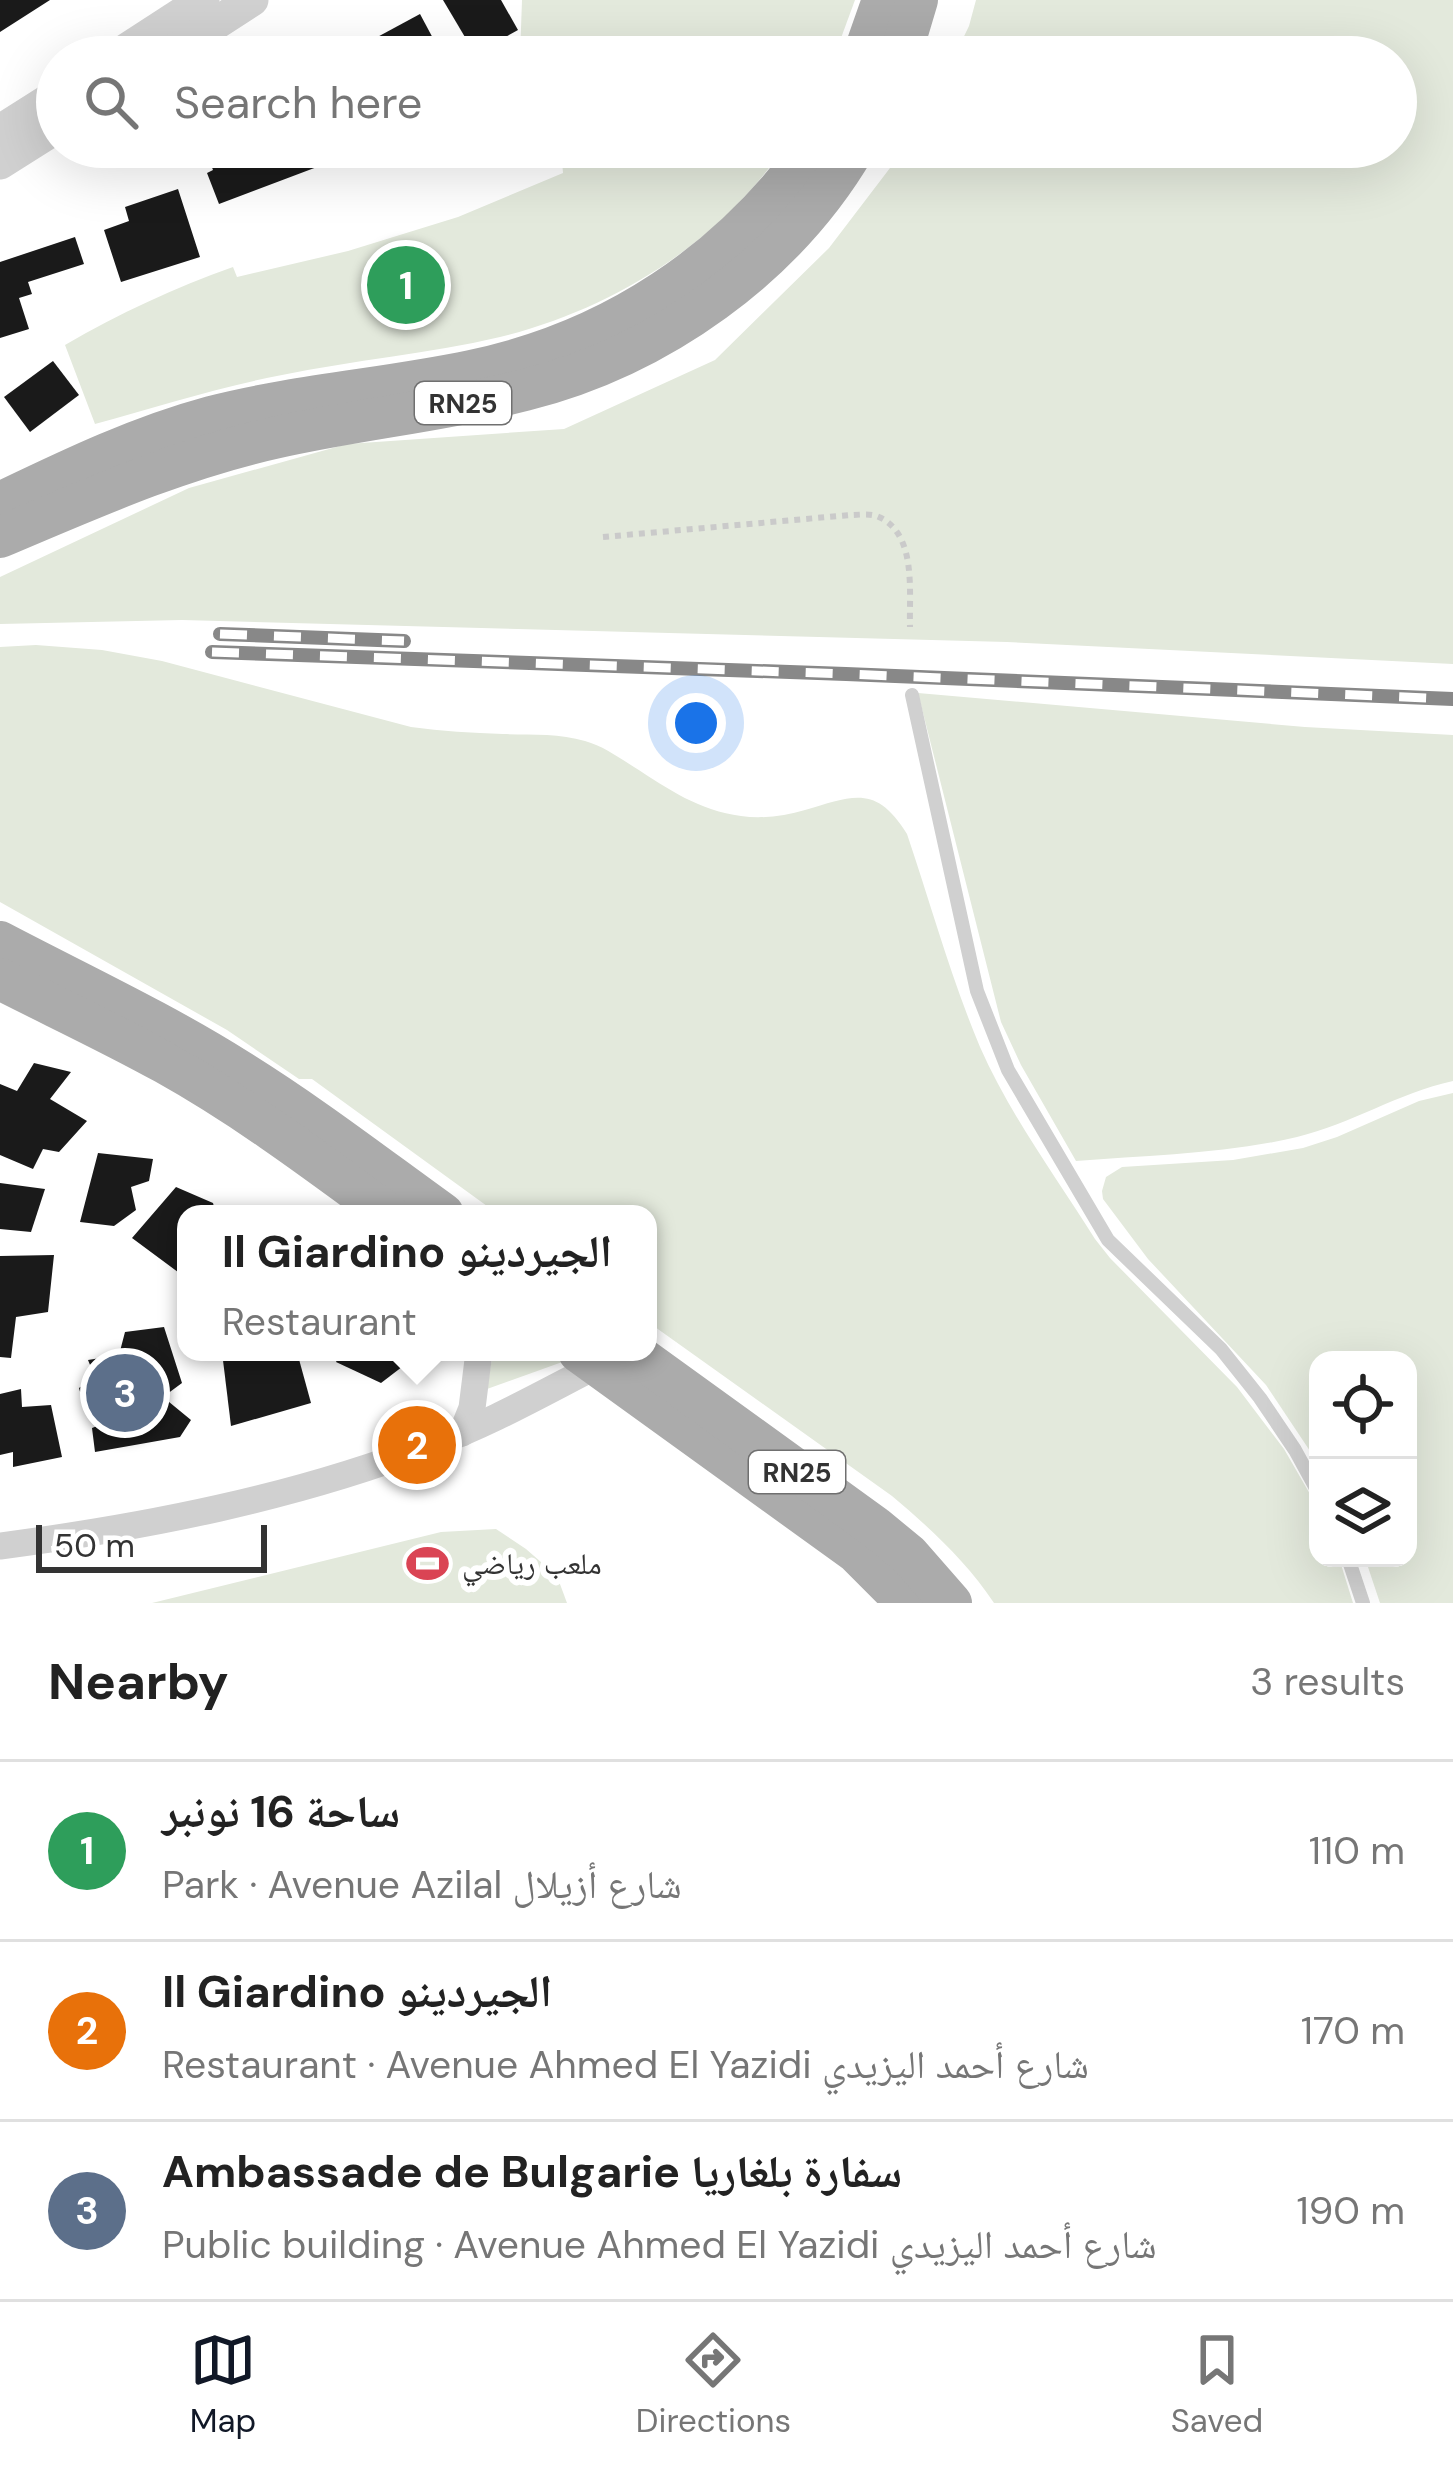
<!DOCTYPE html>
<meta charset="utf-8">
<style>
:root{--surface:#fff;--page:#f6f6f6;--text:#222;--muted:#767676;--line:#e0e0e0;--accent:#111827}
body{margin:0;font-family:"DM Sans","Noto Naskh Arabic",sans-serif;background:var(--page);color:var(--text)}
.controls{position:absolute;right:36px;bottom:36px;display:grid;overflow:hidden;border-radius:24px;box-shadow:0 12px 48px #0002}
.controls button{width:108px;height:108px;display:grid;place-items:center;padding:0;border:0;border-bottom:3px solid var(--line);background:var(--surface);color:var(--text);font:60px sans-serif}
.scale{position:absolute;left:36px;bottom:30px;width:231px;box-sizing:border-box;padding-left:12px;border:6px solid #333;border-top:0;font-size:33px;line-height:42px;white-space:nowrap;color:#333;-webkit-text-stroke:9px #fff;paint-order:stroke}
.you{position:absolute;left:696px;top:723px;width:42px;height:42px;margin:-30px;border:9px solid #fff;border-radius:50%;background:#1a73e8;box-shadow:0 0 0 18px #1a73e833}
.badge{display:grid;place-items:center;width:78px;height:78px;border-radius:50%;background:var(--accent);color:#fff;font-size:39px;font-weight:700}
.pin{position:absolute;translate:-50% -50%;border:6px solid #fff;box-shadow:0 3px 12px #0006}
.popup{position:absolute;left:177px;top:1205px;width:480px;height:156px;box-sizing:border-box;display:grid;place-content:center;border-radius:24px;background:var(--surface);filter:drop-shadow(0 3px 9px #0005);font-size:39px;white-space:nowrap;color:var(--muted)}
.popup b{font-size:45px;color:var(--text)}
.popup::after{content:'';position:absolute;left:50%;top:100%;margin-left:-24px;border:24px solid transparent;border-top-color:var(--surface)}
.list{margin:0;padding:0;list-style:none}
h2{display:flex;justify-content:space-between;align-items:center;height:156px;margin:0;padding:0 48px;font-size:51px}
h2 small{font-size:39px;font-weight:400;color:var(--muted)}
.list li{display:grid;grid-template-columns:78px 1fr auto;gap:36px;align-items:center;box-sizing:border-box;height:180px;padding:0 48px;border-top:3px solid var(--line)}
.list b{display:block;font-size:45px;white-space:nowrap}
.list p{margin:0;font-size:39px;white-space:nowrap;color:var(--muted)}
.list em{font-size:39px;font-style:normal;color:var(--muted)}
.icon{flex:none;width:66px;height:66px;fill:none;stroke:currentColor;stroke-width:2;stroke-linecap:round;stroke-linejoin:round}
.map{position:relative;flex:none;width:1453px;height:1603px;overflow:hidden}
.search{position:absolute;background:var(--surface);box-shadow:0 12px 48px #0002;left:36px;right:36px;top:36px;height:132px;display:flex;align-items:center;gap:30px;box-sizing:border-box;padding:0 42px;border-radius:66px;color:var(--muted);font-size:45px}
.sheet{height:696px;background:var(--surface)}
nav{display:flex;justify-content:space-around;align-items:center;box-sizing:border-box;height:168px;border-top:3px solid var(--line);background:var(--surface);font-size:33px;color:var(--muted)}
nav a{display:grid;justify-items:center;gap:6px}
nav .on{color:var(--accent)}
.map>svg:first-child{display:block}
</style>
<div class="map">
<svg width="1453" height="1603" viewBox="0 0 1453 1603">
<rect width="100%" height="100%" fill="#fff"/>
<g fill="#e3e9dc">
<path d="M522 0H855L834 57H520Z"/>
<path d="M976 0H1453V664L1007 642 182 620 0 624V577L189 488 347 444 564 429 715 360 829 248 906 147H1396V57H954L969 26Z"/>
<path d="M561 147H784C720 243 611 310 500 337 428 354 354 360 282 375 219 387 157 407 95 424L65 345C120 313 174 288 233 267L237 277 348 251 458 217 563 173Z"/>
<path d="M36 645 102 650 162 661 411 727C442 731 472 733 503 734 530 735 559 733 585 741 603 746 618 757 634 767 668 789 700 811 741 816 762 819 785 816 805 810 853 796 876 784 907 834 931 905 951 978 980 1047 1010 1115 1056 1177 1095 1239L1110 1258 1237 1387 1284 1449 1318 1508V1558H1339L1353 1603H994C966 1561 930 1528 892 1496L648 1322V1214H498L312 1079H299L227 1030 0 902V647Z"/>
<path d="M918 693 1305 727 1453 735V1081C1398 1093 1351 1124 1297 1137 1225 1154 1149 1155 1076 1161L1021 1065 1001 1022Z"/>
<path d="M1453 1093V1603H1380L1365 1558H1408V1360H1318V1463L1266 1385 1148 1259 1103 1199 1102 1191 1106 1177 1122 1167 1233 1160 1303 1148 1337 1137 1419 1101Z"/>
<path d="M493 1352H553L565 1361 487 1389Z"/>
<path d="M496 1529 526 1549 557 1576 567 1603H152L441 1532Z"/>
</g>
<g fill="#1a1a1a">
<path d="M0 0H50L0 32Z"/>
<path d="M443 0H501L518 30 475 54Z"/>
<path d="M420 14 443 57H379L370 41Z"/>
<path d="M204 147H370L219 204 207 173 213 170Z"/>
<path d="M178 189 200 257 121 282 104 230 129 221 125 207Z"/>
<path d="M75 237 84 264 28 282 32 294 19 298 29 329 0 338V262Z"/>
<path d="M53 361 79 395 30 432 4 397Z"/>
<path d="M34 1063 71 1072 50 1099 87 1121 59 1152 43 1149 33 1169 0 1155V1084L17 1091Z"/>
<path d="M98 1153 153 1159 149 1181 131 1187 136 1210 114 1226 80 1222Z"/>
<path d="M0 1183 45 1189 31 1232 0 1229Z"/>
<path d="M176 1187 213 1203 216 1214H186V1278L132 1238Z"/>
<path d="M54 1255 48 1312 16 1317 11 1358 0 1357V1256Z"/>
<path d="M164 1327 182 1383 163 1397 191 1420 180 1437 95 1452 92 1428 105 1423 103 1408 85 1410 79 1388 95 1377 88 1360 119 1355 125 1332Z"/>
<path d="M222 1352H297L311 1403 231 1426Z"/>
<path d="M341 1352H409L415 1357 381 1383 336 1362Z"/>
<path d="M21 1389 22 1407 51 1405 62 1457 13 1467V1452L0 1455V1394Z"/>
</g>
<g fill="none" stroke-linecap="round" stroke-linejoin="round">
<path stroke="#cacaca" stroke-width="6" stroke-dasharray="6 6" stroke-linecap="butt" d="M603 537 850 515C859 515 871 513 879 517 917 534 909 592 910 627"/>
<g stroke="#d0d0d0" stroke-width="14">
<path d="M912 695 977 991 1008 1070 1108 1240 1221 1349 1260 1398 1295 1450 1318 1492"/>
<path d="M1348 1558 1363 1603"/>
</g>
<g stroke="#d0d0d0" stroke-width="27">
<path d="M462 1433 472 1408 479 1352"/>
<path d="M0 1546C146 1527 293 1498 431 1445 489 1424 543 1393 598 1365"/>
</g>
<g stroke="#d0d0d0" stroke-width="33">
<path d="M115 57 203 0"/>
<path d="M164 57 252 0"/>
<path d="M0 131 57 95"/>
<path d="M0 163 57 127"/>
</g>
<g stroke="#ababab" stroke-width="42">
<path d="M863 57 883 0"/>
<path d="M900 57 917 0"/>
<path d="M0 503C69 470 137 437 211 417 297 395 385 389 471 371 612 342 729 263 813 147"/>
<path d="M0 537C90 499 179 459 274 438 357 419 443 411 525 390 659 356 785 267 855 147"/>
<path d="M0 942C80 984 162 1022 238 1070 309 1114 375 1165 443 1214"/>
<path d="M0 979C55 1007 111 1033 165 1063 244 1107 316 1161 388 1214"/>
<path d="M579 1352 856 1552 907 1603"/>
<path d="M633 1352 875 1527 909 1555 951 1603"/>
</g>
<defs>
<g id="rail">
<path d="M220 634 404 641"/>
<path d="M212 652 846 674 1453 699"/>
</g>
</defs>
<use href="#rail" stroke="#888" stroke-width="14"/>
<use href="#rail" stroke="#fff" stroke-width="9" stroke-dasharray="27" stroke-linecap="butt"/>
</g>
<defs>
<symbol id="stadium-bare" viewBox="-9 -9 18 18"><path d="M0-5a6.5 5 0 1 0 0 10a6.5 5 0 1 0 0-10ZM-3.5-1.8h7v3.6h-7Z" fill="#da4454" stroke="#fff" stroke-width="2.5" paint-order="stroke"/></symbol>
</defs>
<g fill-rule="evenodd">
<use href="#stadium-bare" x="398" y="1534" width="59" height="59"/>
</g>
<g text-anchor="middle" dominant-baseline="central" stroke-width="12" stroke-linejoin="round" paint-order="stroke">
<g fill="#fff" stroke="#707070" stroke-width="3">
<rect x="415" y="382" width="96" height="42" rx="9"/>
<rect x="749" y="1451" width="96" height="42" rx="9"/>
</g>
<g font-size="27" font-weight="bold" fill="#333">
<text x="463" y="403">RN25</text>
<text x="797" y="1472">RN25</text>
</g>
<g font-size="30" fill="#333" stroke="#fff" text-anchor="start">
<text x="462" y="1563">ملعب رياضي</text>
</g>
</g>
</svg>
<div class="controls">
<button><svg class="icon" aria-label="locate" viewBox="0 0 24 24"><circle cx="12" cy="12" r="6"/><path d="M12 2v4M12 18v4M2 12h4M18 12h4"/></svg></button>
<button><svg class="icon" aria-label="layers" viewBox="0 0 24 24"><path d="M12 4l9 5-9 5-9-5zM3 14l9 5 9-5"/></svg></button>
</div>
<div class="scale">50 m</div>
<div class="you"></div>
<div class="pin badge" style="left:406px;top:285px;background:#2e9e5b">1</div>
<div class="pin badge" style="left:417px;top:1445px;background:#e8710a">2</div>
<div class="popup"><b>Il Giardino الجيردينو</b>Restaurant</div>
<div class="pin badge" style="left:125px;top:1393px;background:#5c6f8a">3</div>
<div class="search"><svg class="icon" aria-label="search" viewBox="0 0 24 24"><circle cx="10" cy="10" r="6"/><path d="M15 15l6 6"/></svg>Search here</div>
</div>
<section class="sheet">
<h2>Nearby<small>3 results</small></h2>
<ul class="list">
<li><span class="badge" style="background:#2e9e5b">1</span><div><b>ساحة 16 نونبر</b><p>Park · Avenue Azilal شارع أزيلال</p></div><em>110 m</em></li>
<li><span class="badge" style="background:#e8710a">2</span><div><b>Il Giardino الجيردينو</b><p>Restaurant · Avenue Ahmed El Yazidi شارع أحمد اليزيدي</p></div><em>170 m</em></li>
<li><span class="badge" style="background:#5c6f8a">3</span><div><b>Ambassade de Bulgarie سفارة بلغاريا</b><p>Public building · Avenue Ahmed El Yazidi شارع أحمد اليزيدي</p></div><em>190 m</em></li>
</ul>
</section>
<nav>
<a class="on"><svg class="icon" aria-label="map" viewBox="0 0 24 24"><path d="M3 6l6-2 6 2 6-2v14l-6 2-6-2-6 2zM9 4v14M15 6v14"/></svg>Map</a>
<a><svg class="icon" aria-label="directions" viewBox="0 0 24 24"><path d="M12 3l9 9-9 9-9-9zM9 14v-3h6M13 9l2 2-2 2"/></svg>Directions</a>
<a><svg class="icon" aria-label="saved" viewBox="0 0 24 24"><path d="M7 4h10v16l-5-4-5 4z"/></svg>Saved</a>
</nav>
